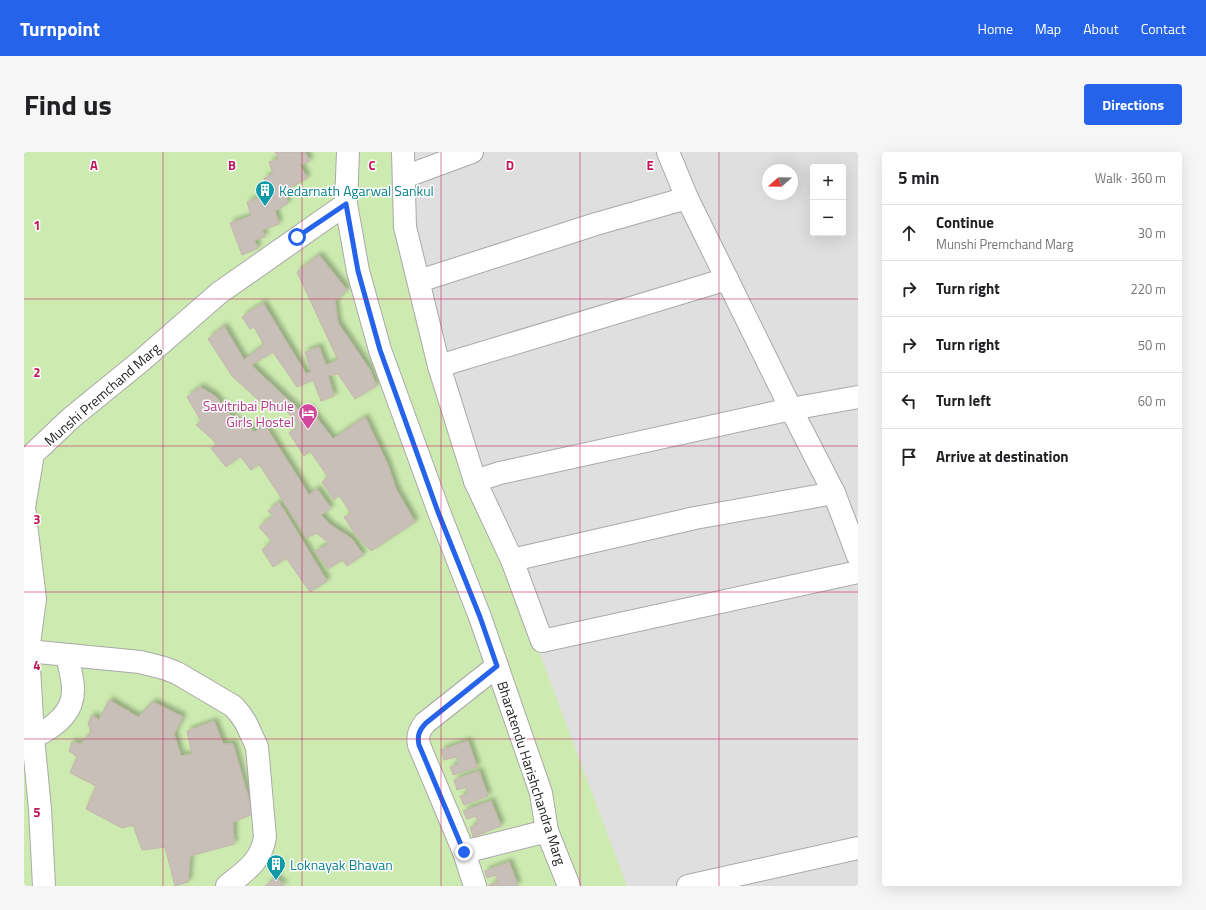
<!DOCTYPE html>
<meta charset="utf-8">
<style>
:root{--surface:#fff;--page:#f6f6f6;--text:#202124;--muted:#757577;--line:#e0e0e0;--accent:#2563eb}
body{margin:0;font-family:"Titillium Web",sans-serif;background:var(--page);color:var(--text)}
.controls{position:absolute;right:12px;top:12px;display:grid;overflow:hidden;border-radius:4px;box-shadow:0 4px 16px #0002}
.controls button{width:36px;height:36px;display:grid;place-items:center;padding:0;border:0;border-bottom:1px solid var(--line);background:var(--surface);color:var(--text);font:20px sans-serif}
.compass{position:absolute;left:738px;top:12px;width:36px;height:36px;border-radius:50%;background:var(--surface);box-shadow:0 4px 16px #0002;rotate:250deg}
.stop{position:absolute;width:12px;height:12px;margin:-9px;border:3px solid #2563eb;border-radius:50%;background:#fff}
.stop.end{background:#2563eb;border-color:#fff;box-shadow:0 1px 4px #0008}
.list{margin:0;padding:0;list-style:none}
h2{display:flex;justify-content:space-between;align-items:center;height:52px;margin:0;padding:0 16px;font-size:17px}
h2 small{font-size:13px;font-weight:400;color:var(--muted)}
.list li{display:grid;grid-template-columns:26px 1fr auto;gap:12px;align-items:center;box-sizing:border-box;height:56px;padding:0 16px;border-top:1px solid var(--line)}
.list b{display:block;font-size:15px;white-space:nowrap}
.list p{margin:0;font-size:13px;white-space:nowrap;color:var(--muted)}
.list em{font-size:13px;font-style:normal;color:var(--muted)}
.icon{flex:none;width:22px;height:22px;fill:none;stroke:currentColor;stroke-width:2;stroke-linecap:round;stroke-linejoin:round}
.map{position:relative;flex:none;width:834px;height:734px;overflow:hidden;border-radius:4px}
header{display:flex;align-items:center;gap:24px;box-sizing:border-box;height:56px;padding:0 20px;background:var(--accent);color:#fff}
header strong{font-size:19px}
nav{display:flex;gap:22px;margin-inline-start:auto;font-size:14px}
.intro{display:flex;align-items:center;justify-content:space-between;box-sizing:border-box;height:96px;padding:0 24px}
h1{margin:0;font-size:28px}
.button{padding:10px 18px;border-radius:4px;background:var(--accent);color:#fff;font-size:14px;font-weight:700}
main{display:flex;gap:24px;padding:0 24px}
aside{flex:1;background:var(--surface);border-radius:4px;box-shadow:0 4px 16px #0002}
.map>svg:first-child{display:block}
</style>
<header>
<strong>Turnpoint</strong>
<nav><a>Home</a><a>Map</a><a>About</a><a>Contact</a></nav>
</header>
<div class="intro"><h1>Find us</h1><a class="button">Directions</a></div>
<main>
<div class="map">
<svg width="834" height="734" viewBox="0 0 834 734">
<defs>
<filter id="shadow"><feDropShadow dx="3.5" dy="-3.5" stdDeviation="2" flood-color="#0004"/></filter>
</defs>
<rect width="100%" height="100%" fill="#f2efe9"/>
<path fill="#e0dfdf" fill-rule="evenodd" d="M0 0H834V734H0ZM789 15H819V81H789ZM744 18H768V42H744Z"/>
<path fill="#cdebb0" d="M0 0H373L394 177 603 734H0Z"/>
<g fill="#c7bfb8" stroke="#c4b6ab" filter="url(#shadow)">
<path d="M251 0H281L286 9 276 13 283 26 260 40 264 51 251 59 255 72 238 78 241 85 230 88 234 96 218 103 206 71 227 64 223 50 246 42 240 26 249 22 245 10 255 7Z"/>
<path d="M295 103 323 138 311 149 314 171 346 218 352 234 331 247 314 222 304 224 310 244 297 249 289 228 273 235 249 200 227 213 277 260 285 256 309 287 341 265 363 311 372 337 391 370 347 399 331 382 320 365 327 362 315 343 310 348 298 330 304 325 286 299 280 304 265 281 274 273 255 250 246 259 208 224 184 187 200 174 220 208 240 193 230 175 226 177 218 165 239 151 282 222 287 220 281 200 295 195 302 213 314 208 273 120Z"/>
<path d="M176 235 191 244 209 266 231 280 240 272 285 343 293 337 307 356 297 363 305 372 328 387 339 403 323 414 318 408 304 417 291 399 306 392 292 381 283 386 235 312 227 318 216 304 202 315 187 296 194 294 189 288 172 273 177 269 163 245Z"/>
<path d="M255 350 303 429 286 440 262 406 249 415 238 398 248 390 235 375 249 364 244 359Z"/>
<path d="M85 548 114 565 129 550 159 565 150 582 157 604 168 602 163 579 190 569 199 592H209L229 662 209 670 210 692 166 704 164 730 151 734 141 695 118 698 109 673 98 676 62 657 72 634 46 621 53 605 45 599 48 590 57 592 67 580 64 571 68 563 75 568Z"/>
<path d="M444 589 453 615 429 623 426 615 435 612 432 605 420 608 417 598Z"/>
<path d="M455 619 464 644 440 653 436 644 444 642 442 635 433 638 430 628Z"/>
<path d="M467 649 477 674 449 685 446 675 454 672 452 664 443 667 439 659Z"/>
<path d="M485 710 494 734H465V733L474 730 472 723 463 726 461 719Z"/>
<path d="M252 725 261 734H241Z"/>
</g>
<g fill="none" stroke-linecap="round" stroke-linejoin="round">
<defs>
<g id="minor">
<path d="M324 0 322 52 334 119 356 198 415 360 456 465 517 641 523 679 545 734"/>
<path d="M379 0 381 75 415 214 451 329 488 408"/>
<path d="M644 0 663 46 767 257 810 341 834 404"/>
<path d="M380 25 448 0"/>
<path d="M395 129 572 72 663 46"/>
<path d="M415 214 703 127"/>
<path d="M451 329 476 321 767 257 834 245"/>
<path d="M810 341 671 366 488 408 518 489 834 420"/>
<path d="M4 499 116 510 140 516 153 521 209 554 216 562 222 571 233 595 241 685C237 710 221 719 203 734"/>
<path d="M9 585C29 576 50 562 49 537 49 526 45 514 43 503"/>
<path d="M440 700 523 679"/>
<path d="M20 734 16 657 9 585 4 499 11 447 0 355 9 302 47 266 117 209 195 141 322 52"/>
<path d="M451 734 440 700 395 593C393 584 395 578 401 571L473 514"/>
<path d="M664 734 834 696"/>
</g>
</defs>
<use href="#minor" stroke="#a9a9a9" stroke-width="24"/>
<use href="#minor" stroke="#fff" stroke-width="22"/>
</g>
<g fill="none" stroke-linecap="round" stroke-linejoin="round">
<path stroke="#2563eb" stroke-width="5" d="M273 85 322 52 334 119 356 198 414 360 456 465 473 514 402 571C395 578 393 584 395 593L440 700"/>
</g>
<path fill="none" stroke="#c2185b" stroke-width="1" stroke-opacity="0.55" d="M139 0V734M278 0V734M417 0V734M556 0V734M695 0V734M0 147H834M0 294H834M0 440H834M0 587H834"/>
<defs>
<symbol id="building-pin" viewBox="-11 -11 22 30"><path d="M0 17L-7.5 6A9.5 9.5 0 1 1 7.5 6Z" fill="#0f9aa8" stroke="#fff"/><path d="M-4-6H4V6H1V3H-1V6H-4ZM-2.5-4.3h1.7v1.8h-1.7ZM.8-4.3h1.7v1.8H.8ZM-2.5-1h1.7V.8h-1.7ZM.8-1h1.7V.8H.8Z" fill="#fff"/></symbol>
<symbol id="hotel-pin" viewBox="-11 -11 22 30"><path d="M0 17L-7.5 6A9.5 9.5 0 1 1 7.5 6Z" fill="#d1479c" stroke="#fff"/><path d="M-6-4.5h1.5V1H6V5H4.5V3h-9V5H-6ZM-4 0a1.8 1.8 0 1 1 3.6 0ZM.5 0V-2.5h3Q6-2.5 6 0Z" fill="#fff"/></symbol>
</defs>
<g fill-rule="evenodd">
<use href="#building-pin" x="230" y="27" width="22" height="30"/>
<use href="#hotel-pin" x="273" y="250" width="22" height="30"/>
<use href="#building-pin" x="241" y="701" width="22" height="30"/>
</g>
<g text-anchor="middle" dominant-baseline="central" stroke-width="3" stroke-linejoin="round" paint-order="stroke">
<g font-size="14" fill="#0d838f" stroke="#fff" text-anchor="start">
<text x="255" y="38">Kedarnath Agarwal Sankul</text>
<text x="266" y="712">Loknayak Bhavan</text>
</g>
<g font-size="14" fill="#222" stroke="#fff">
<text transform="translate(78 242) rotate(-41)">Munshi Premchand Marg</text>
<text transform="translate(508 621) rotate(72)">Bharatendu Harishchandra Marg</text>
</g>
<g font-size="14" fill="#b23c85" stroke="#fff" text-anchor="end">
<text x="270" y="253">Savitribai Phule<tspan x="270" dy="16">Girls Hostel</tspan></text>
</g>
</g>
<g font-size="13" text-anchor="middle" font-weight="bold" fill="#c2185b" stroke="#fff" stroke-width="3" stroke-linejoin="round" paint-order="stroke">
<text x="70" y="18">A</text>
<text x="208" y="18">B</text>
<text x="348" y="18">C</text>
<text x="486" y="18">D</text>
<text x="626" y="18">E</text>
<text x="13" y="78">1</text>
<text x="13" y="225">2</text>
<text x="13" y="372">3</text>
<text x="13" y="518">4</text>
<text x="13" y="665">5</text>
</g>
</svg>
<div class="controls">
<button>+</button>
<button>−</button>
</div>
<svg class="compass" viewBox="-18 -18 36 36"><path d="M0-13l5 13h-10z" fill="#e53935"/><path d="M0 13l5-13h-10z" fill="#757577"/></svg>
<div class="stop" style="left:273px;top:85px"></div>
<div class="stop end" style="left:440px;top:700px"></div>
</div>
<aside>
<h2>5 min<small>Walk · 360 m</small></h2>
<ul class="list">
<li><svg class="icon" aria-label="ahead" viewBox="0 0 24 24"><path d="M12 20V5M6 11l6-6 6 6"/></svg><div><b>Continue</b><p>Munshi Premchand Marg</p></div><em>30 m</em></li>
<li><svg class="icon" aria-label="right" viewBox="0 0 24 24"><path d="M7 20v-9h11M14 6l5 5-5 5"/></svg><div><b>Turn right</b></div><em>220 m</em></li>
<li><svg class="icon" aria-label="right" viewBox="0 0 24 24"><path d="M7 20v-9h11M14 6l5 5-5 5"/></svg><div><b>Turn right</b></div><em>50 m</em></li>
<li><svg class="icon" aria-label="left" viewBox="0 0 24 24"><path d="M17 20v-9H6M10 6l-5 5 5 5"/></svg><div><b>Turn left</b></div><em>60 m</em></li>
<li><svg class="icon" aria-label="arrive" viewBox="0 0 24 24"><path d="M6 21V4h12l-3 4 3 4H6"/></svg><div><b>Arrive at destination</b></div></li>
</ul>
</aside>
</main>
